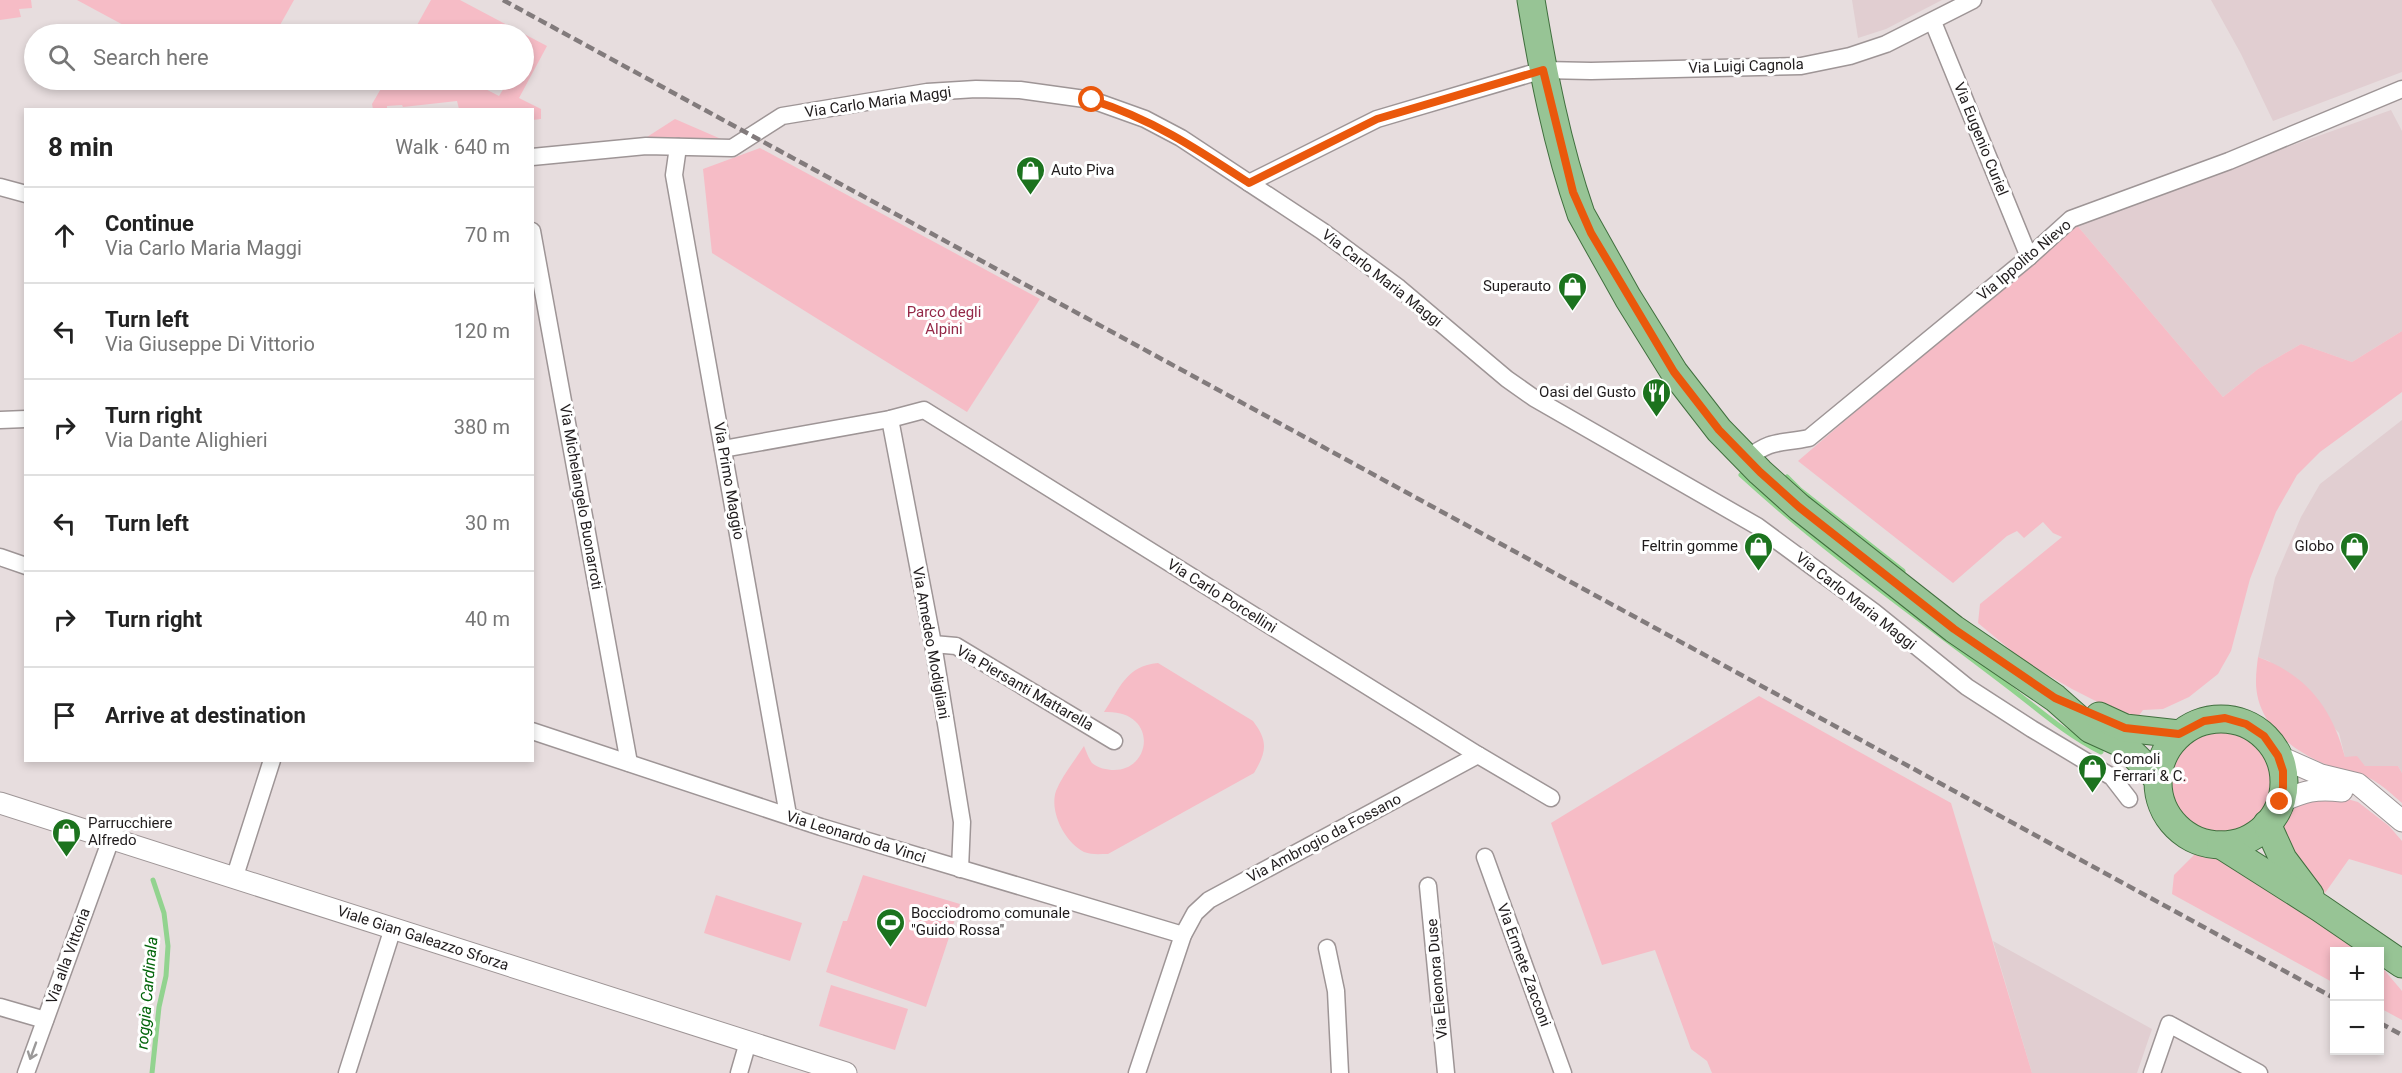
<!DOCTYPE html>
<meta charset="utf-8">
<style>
:root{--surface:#fff;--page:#f6f6f6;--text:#222;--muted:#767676;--line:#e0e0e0}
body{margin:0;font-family:Roboto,sans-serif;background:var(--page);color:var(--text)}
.controls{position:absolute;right:18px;bottom:18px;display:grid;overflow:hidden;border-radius:0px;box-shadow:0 3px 9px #0003}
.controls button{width:54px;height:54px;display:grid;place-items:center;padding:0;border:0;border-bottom:2px solid var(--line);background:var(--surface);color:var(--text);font:30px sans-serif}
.stop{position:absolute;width:18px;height:18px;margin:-14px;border:4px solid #ea580c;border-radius:50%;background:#fff}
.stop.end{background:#ea580c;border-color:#fff;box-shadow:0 2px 6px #0008}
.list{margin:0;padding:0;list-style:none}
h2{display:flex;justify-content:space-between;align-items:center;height:78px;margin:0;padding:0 24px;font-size:26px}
h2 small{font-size:20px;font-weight:400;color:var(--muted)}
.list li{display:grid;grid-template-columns:39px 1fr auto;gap:18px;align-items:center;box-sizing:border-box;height:96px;padding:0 24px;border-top:2px solid var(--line)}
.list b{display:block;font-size:22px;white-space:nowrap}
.list p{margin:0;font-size:20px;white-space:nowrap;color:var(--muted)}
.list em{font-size:20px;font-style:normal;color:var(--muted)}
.icon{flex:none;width:33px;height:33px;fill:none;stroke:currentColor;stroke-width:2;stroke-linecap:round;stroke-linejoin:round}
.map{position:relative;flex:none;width:2402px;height:1073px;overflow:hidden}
.search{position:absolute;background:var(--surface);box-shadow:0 3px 9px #0003;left:24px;top:24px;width:510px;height:66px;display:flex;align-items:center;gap:15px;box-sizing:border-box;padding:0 21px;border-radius:33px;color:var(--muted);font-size:22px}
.panel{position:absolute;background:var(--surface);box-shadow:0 3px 9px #0003;left:24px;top:108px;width:510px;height:654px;border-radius:0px}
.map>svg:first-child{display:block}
</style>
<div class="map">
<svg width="2402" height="1073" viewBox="0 0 2402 1073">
<rect width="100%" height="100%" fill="#e7ddde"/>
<g fill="#e1ced1">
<path d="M1852 0H1942L1886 29 1858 38Z"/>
<path d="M2211 0H2402V72L2273 121 2241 54Z"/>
<path d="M2391 110 2402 131V331L2352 362 2301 344 2258 369 2223 397 2075 223Z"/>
<path d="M2402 420V773L2398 766H2365L2345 757 2339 733 2269 661 2258 657 2275 578 2301 517 2320 484Z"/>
<path d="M1993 941 2152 1029 2137 1073H2032Z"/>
</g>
<g fill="#f6bcc6">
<path d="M0 0H31L32 8 19 9 21 17 0 20Z"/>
<path d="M77 0H294L275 34H140Z"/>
<path d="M431 0H460L547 46 519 98 541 109V119L533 120 532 110 459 109 457 101 403 107 402 105 387 106V109H373L372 104 386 80H468L499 96 509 80H524V34H412Z"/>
<path d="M675 119 728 142H691L647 137Z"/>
<path d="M760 148 1040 299 967 412 712 253 703 169Z"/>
<path d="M2075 223 2223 397 2258 369 2301 344 2352 362 2402 331V392L2320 452 2297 475 2276 512 2250 579 2231 651 2218 674 2189 697 2163 709 2143 710 2135 721 2072 689 2025 662 1978 623 1980 604 2062 537 2053 533 2043 522 2024 538 2017 531 2007 536 1953 583 1798 461Z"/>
<path d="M2258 657C2307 675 2332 708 2345 757L2357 756 2365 766H2398L2402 773V803C2393 795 2383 786 2373 780 2363 774 2349 773 2338 769 2299 756 2255 727 2256 680 2256 673 2257 665 2258 657Z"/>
<path d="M1158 663 1253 721C1268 741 1267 751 1254 773L1108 854C1099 854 1092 855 1084 852 1065 842 1049 812 1056 791 1062 776 1075 760 1084 746 1086 751 1089 759 1092 763 1098 768 1107 770 1114 770 1153 770 1158 709 1104 712 1120 688 1126 666 1158 663Z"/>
<path d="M1759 696 1951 803 2032 1073H1712L1707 1061 1691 1049 1655 950 1602 965 1551 823Z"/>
<circle cx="2220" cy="782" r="51"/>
<path d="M2333 795 2358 802 2389 826 2402 841V875L2349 859 2325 893 2304 874 2282 831 2285 816 2296 802Z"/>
<path d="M2197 852 2232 862 2360 951 2334 952V983L2172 894 2174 875Z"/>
<path d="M863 875 960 904 926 1007 826 972 843 921H847Z"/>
<path d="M716 895 802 923 790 961 704 933Z"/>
<path d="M2380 965 2402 991V1020L2380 1008Z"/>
<path d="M831 985 908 1009 895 1050 819 1026Z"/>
</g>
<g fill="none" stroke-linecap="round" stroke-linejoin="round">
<g stroke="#92d38f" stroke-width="5">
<path d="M1741 475C1824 551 1916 616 2005 684 2037 708 2065 734 2101 752"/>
<path d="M1787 477 1800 490 1903 571"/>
<path d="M152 1073 159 1007 166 976 168 946 164 913 153 880"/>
</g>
<defs>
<g id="minor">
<path d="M1933 22 2029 257"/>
<path d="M678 147 674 175 788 815"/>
<path d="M532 157 646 146 732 148 782 116 927 92 976 89 1020 90 1092 100 1145 119 1181 138 1322 231 1399 288 1507 379 1534 398 1757 526 1874 612 1967 687 2032 729 2112 777 2129 799"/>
<path d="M1249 183 1377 119 1543 70 1591 71 1801 66 1850 56 1886 44 1973 0"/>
<path d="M0 187 26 194"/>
<path d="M532 231 629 763"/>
<path d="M890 419 933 644 962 822 960 869"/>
<path d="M0 420 26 419"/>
<path d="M723 449 890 419 924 410 1478 755 1551 798"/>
<path d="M1747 459C1771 439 1780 444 1809 438L2029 257 2071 219 2229 161 2402 89"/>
<path d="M0 557 26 566"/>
<path d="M933 644 956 646 1114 741"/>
<path d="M532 731 821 827 1183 935"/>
<path d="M1485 857 1563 1073"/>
<path d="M234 879 272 760"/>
<path d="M1428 886 1446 1073"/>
<path d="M1327 948 1336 991 1340 1073"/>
<path d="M0 1007 45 1020"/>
<path d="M26 1073 111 839"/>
<path d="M347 1073 393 928"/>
<path d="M739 1073 748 1042"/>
<path d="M1137 1073 1183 935 1195 913 1209 900 1478 755"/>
<path d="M2152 1073 2169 1024 2259 1073"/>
</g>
<g id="tertiary">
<path d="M2278 756 2321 775 2358 784 2402 821"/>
<path d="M2280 802C2305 791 2315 788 2342 791"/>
<path d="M0 803 846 1073"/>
</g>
<g id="primary">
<path d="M1531 0C1543 72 1557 145 1581 214L1628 298 1674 372 1719 430 1760 472 1799 507 1954 629 2055 698 2090 729 2123 744 2157 778"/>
<path d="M2099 716 2125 728 2179 734"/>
<circle cx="2221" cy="782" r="63"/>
<path d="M2267 824 2283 859 2310 895"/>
<path d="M2221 845 2320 908 2402 964"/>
</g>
</defs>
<use href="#minor" stroke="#9e9596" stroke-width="19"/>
<use href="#tertiary" stroke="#9e9596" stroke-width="23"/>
<use href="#primary" stroke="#406f3e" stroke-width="29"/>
<use href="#minor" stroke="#fff" stroke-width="16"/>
<use href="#tertiary" stroke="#fff" stroke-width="21"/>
<use href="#primary" stroke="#97c495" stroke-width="27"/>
<g stroke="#827b7c" stroke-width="4.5" stroke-dasharray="9 4.5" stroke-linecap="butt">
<path d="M503 0 2334 998"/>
<path d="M2380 1023 2402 1035"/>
</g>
</g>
<defs><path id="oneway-shaft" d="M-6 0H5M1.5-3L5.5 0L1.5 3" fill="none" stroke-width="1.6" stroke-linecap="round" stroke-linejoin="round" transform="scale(1.5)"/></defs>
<use stroke="#9b9999" href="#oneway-shaft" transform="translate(33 1051) rotate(110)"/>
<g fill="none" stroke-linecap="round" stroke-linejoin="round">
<path stroke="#ea580c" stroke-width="8" d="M1092 100C1152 119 1197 149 1249 183L1377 119 1543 70 1573 192 1591 233 1674 372 1719 430 1760 472 1799 507 1954 629 2055 698 2125 728 2179 734 2204 721 2225 718 2246 724 2264 736 2278 756 2283 771V787L2280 802"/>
</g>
<defs>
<symbol id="shop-pin" viewBox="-11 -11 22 30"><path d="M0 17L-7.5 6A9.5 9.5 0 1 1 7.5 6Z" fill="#1c731e" stroke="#fff"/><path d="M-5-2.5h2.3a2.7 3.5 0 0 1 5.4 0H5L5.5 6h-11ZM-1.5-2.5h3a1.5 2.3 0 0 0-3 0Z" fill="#fff"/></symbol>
<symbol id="restaurant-pin" viewBox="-11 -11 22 30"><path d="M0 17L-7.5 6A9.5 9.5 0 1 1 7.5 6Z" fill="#1c731e" stroke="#fff"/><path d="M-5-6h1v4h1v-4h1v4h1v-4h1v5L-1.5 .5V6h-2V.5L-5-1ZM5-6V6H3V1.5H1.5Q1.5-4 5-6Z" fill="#fff"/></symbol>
<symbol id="stadium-pin" viewBox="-11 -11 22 30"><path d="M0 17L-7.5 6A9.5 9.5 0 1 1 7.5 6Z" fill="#1c731e" stroke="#fff"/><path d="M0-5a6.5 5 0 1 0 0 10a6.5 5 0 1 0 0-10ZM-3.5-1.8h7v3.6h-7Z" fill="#fff"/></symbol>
</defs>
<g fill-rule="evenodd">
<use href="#shop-pin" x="1014" y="154" width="33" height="45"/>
<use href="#shop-pin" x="1556" y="270" width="33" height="45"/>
<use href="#restaurant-pin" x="1640" y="376" width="33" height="45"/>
<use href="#shop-pin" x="1742" y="530" width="33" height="45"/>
<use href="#shop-pin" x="2338" y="530" width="33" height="45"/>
<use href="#shop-pin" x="2076" y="752" width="33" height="45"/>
<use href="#shop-pin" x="50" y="816" width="33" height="45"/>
<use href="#stadium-pin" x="874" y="906" width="33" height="45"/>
</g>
<g text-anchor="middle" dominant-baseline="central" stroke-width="6" stroke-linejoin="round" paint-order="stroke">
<g font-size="15" fill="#201c1d" stroke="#fff">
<text transform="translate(1746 66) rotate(-2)">Via Luigi Cagnola</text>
<text transform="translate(878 102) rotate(-8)">Via Carlo Maria Maggi</text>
<text transform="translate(1981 139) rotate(68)">Via Eugenio Curiel</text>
<text transform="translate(2024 260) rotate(-40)">Via Ippolito Nievo</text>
<text transform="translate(1382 278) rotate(38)">Via Carlo Maria Maggi</text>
<text transform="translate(729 481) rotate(80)">Via Primo Maggio</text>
<text transform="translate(581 497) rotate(80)">Via Michelangelo Buonarroti</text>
<text transform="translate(1222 596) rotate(32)">Via Carlo Porcellini</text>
<text transform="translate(1856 601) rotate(38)">Via Carlo Maria Maggi</text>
<text transform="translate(931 643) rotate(80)">Via Amedeo Modigliani</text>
<text transform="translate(1025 688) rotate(30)">Via Piersanti Mattarella</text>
<text transform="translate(856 837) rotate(17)">Via Leonardo da Vinci</text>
<text transform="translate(1324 838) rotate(-28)">Via Ambrogio da Fossano</text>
<text transform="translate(423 938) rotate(18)">Viale Gian Galeazzo Sforza</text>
<text transform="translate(68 956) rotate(-70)">Via alla Vittoria</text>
<text transform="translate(1524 965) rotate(70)">Via Ermete Zacconi</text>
<text transform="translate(1437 979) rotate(-95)">Via Eleonora Duse</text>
</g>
<g font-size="15" fill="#201c1d" stroke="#fff" text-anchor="start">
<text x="1051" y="170">Auto Piva</text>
<text x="1551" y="286" text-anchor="end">Superauto</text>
<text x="1636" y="392" text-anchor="end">Oasi del Gusto</text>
<text x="1738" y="546" text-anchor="end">Feltrin gomme</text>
<text x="2334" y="546" text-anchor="end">Globo</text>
<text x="2113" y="759">Comoli<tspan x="2113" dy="17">Ferrari &amp; C.</tspan></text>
<text x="88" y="823">Parrucchiere<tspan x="88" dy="17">Alfredo</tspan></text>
<text x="911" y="913">Bocciodromo comunale<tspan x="911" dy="17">"Guido Rossa"</tspan></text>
</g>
<g font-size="15" fill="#942847" stroke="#fff">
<text x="944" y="312">Parco degli<tspan x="944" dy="17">Alpini</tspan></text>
</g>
<g font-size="16" font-style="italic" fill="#04660c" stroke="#fff">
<text transform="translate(147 993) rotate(-85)">roggia Cardinala</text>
</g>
</g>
</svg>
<div class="controls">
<button>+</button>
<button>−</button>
</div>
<div class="stop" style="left:1092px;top:100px"></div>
<div class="stop end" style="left:2280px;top:802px"></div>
<div class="search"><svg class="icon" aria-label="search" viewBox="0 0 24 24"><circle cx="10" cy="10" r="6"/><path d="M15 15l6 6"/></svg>Search here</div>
<section class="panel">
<h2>8 min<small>Walk · 640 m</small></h2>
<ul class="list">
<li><svg class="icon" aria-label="ahead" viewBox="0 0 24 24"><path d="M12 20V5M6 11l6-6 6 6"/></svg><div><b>Continue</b><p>Via Carlo Maria Maggi</p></div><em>70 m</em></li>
<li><svg class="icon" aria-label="left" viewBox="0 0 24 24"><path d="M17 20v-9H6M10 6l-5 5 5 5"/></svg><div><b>Turn left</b><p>Via Giuseppe Di Vittorio</p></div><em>120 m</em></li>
<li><svg class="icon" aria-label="right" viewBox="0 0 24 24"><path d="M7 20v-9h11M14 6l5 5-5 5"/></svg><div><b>Turn right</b><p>Via Dante Alighieri</p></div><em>380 m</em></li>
<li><svg class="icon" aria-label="left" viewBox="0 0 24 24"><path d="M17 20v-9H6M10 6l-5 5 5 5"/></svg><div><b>Turn left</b></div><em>30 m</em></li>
<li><svg class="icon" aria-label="right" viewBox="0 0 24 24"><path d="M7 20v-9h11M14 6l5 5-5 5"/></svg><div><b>Turn right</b></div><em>40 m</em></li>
<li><svg class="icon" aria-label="arrive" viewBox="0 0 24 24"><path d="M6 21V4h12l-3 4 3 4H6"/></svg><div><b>Arrive at destination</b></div></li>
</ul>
</section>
</div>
